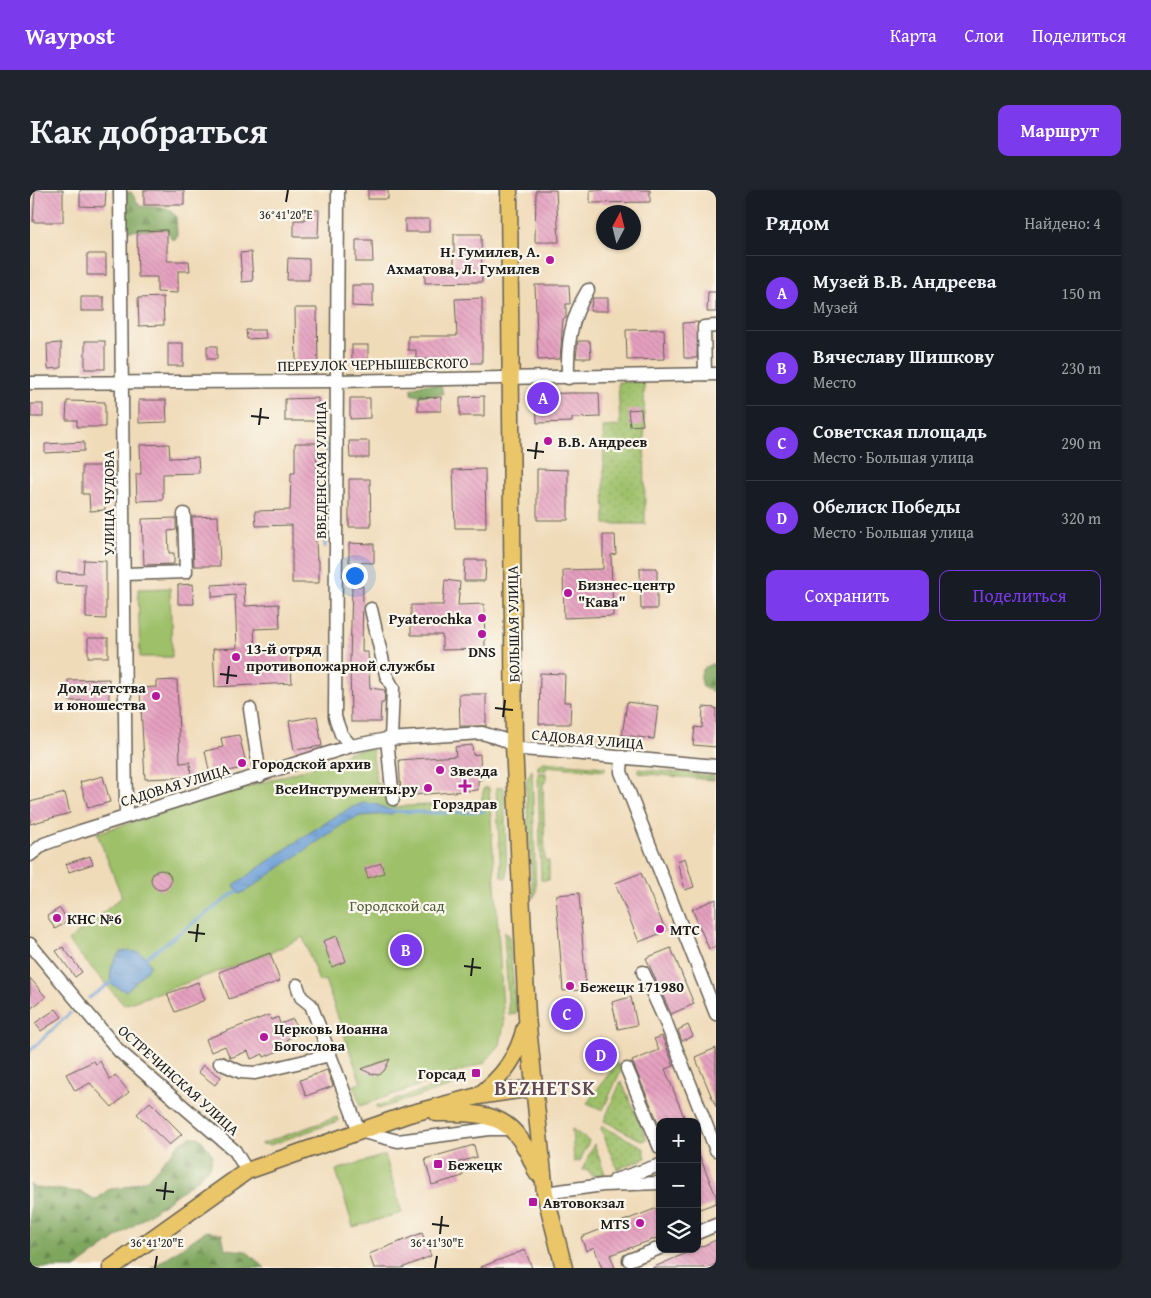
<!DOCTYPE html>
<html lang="ru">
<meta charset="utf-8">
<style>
:root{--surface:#171b24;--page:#20242c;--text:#f1f3f6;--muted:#9ea1a6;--line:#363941;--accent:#7c3aed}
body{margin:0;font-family:"Gentium Book Plus",serif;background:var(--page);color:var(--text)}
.controls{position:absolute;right:15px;bottom:15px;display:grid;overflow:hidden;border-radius:10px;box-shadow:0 1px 4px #0004}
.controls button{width:45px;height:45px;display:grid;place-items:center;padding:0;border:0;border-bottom:1px solid var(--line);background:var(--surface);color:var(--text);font:25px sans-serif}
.compass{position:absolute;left:566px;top:15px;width:45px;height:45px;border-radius:50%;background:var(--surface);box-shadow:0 1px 4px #0004;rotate:7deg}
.you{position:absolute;left:324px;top:385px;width:18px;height:18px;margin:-12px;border:4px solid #fff;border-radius:50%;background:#1a73e8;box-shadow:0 0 0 8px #1a73e833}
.badge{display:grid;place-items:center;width:32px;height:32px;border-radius:50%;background:var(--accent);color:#fff;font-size:16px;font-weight:700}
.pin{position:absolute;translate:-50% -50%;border:2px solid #fff;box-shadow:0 1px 5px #0006}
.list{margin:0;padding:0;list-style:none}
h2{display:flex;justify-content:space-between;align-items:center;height:65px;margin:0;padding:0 20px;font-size:21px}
h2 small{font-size:16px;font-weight:400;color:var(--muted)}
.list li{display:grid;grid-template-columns:32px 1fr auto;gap:15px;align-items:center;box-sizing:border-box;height:75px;padding:0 20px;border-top:1px solid var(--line)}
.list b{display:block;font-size:19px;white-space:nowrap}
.list p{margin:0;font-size:16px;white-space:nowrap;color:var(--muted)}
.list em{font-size:16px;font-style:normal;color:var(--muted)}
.actions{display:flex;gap:10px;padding:15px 20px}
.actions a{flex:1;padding:11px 0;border:1px solid var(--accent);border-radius:10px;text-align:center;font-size:18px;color:var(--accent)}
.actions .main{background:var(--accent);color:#fff}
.icon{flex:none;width:28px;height:28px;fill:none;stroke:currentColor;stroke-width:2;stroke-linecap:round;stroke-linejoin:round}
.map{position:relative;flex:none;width:686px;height:1078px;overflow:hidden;border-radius:10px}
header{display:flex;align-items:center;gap:30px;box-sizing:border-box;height:70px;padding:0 25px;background:var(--accent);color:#fff}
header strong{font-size:24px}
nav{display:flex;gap:28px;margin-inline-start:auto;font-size:18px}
.intro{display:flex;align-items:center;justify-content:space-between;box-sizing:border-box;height:120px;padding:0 30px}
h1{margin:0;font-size:35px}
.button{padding:12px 22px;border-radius:10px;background:var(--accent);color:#fff;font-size:18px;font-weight:700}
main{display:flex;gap:30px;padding:0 30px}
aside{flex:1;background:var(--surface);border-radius:10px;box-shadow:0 1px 4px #0004}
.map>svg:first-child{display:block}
</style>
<header>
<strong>Waypost</strong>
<nav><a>Карта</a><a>Слои</a><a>Поделиться</a></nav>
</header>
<div class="intro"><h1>Как добраться</h1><a class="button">Маршрут</a></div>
<main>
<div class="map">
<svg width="686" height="1078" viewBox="0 0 686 1078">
<defs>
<pattern id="grass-dots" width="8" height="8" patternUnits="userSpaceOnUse" patternTransform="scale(1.25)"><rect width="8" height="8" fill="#9ec069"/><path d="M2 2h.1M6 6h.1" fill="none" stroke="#88a45a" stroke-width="1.8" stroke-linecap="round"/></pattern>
<pattern id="forest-firs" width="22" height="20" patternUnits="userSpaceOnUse" patternTransform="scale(1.25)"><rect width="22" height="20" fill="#7ea65d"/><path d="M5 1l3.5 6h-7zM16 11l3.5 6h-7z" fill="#66864c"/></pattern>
<pattern id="water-ripples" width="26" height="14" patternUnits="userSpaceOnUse" patternTransform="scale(1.25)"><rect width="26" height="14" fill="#6c9fd7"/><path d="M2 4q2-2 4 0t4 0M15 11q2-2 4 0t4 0" fill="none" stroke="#5881ae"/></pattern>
<pattern id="building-back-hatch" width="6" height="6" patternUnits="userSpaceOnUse" patternTransform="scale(1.25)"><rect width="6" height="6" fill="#e5a0bf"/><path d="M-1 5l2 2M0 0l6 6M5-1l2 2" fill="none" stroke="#c489a4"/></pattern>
</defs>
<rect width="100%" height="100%" fill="#fbf7ec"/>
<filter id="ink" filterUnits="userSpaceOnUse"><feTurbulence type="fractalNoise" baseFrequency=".02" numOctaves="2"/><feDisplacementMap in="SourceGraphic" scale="10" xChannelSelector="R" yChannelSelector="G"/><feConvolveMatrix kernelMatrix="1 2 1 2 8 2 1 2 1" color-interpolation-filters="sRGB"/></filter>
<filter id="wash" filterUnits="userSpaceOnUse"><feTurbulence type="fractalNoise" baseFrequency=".0096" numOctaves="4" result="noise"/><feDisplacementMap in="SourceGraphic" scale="20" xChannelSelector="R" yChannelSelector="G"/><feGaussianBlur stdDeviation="1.12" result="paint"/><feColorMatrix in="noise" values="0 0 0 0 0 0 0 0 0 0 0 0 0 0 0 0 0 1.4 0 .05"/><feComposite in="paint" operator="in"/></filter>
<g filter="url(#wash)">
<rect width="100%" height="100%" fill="#f0dbb9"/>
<g fill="url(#grass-dots)" stroke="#5d6e42">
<path d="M588 192H614L615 334H575L573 237 590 236Z"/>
<path d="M514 572 575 577V581L516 576V580H508V575Z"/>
<path d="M608 579 684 586V590L608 583Z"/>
<path d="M502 580 506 703 503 708 496 598 497 589Z"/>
<path d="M508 583H516V592L513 593 515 671H519V690H511Z"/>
<path d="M474 597 477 687 474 688 471 686 466 598Z"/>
<path d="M474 742 479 745 486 824 479 825Z"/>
<path d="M587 873 591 880 573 920 557 913Z"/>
<path d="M434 887 431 893 348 919 346 916Z"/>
<path d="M591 891 617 949 613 951 574 931Z"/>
<path d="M307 927 308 931 240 955 231 954Z"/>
<path d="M572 936 613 957 616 968 587 979 571 939Z"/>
<path d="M542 939 559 951 550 971 544 972Z"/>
<path d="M564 954 575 984 562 986 558 980H552Z"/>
</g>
<g fill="url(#forest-firs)" stroke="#4d613c">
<path d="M101 2 110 16 137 18 146 26 147 46 145 49 142 50 137 39 96 41 94 3Z"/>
<path d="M394 194 411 195 413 204 389 206 381 204 382 198Z"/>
<path d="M682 474 686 475V503L674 498C669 488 669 478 682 474Z"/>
<path d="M161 947H169L183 965 180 977 168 989 45 1078H0V994L2 997 51 1002 66 1010 79 999 92 998 117 989 151 952Z"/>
<path d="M176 1041 192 1044 195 1059 216 1061 235 1078H122Z"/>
</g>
<g fill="#9ec069" stroke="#5d6e42">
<path d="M140 398 142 467H110L108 399Z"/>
<path d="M334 559H342L347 594H358L361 617 451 612 454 598H459L474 834 470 855 454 873 330 916 324 895 331 893 295 790 289 792 273 747 240 763 94 815 38 751 92 707 67 643 306 570 320 562Z"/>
<path d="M355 965 372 1023 323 1037 306 980Z"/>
</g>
<g fill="url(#water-ripples)" stroke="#445e7a">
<path d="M333 613 345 614 365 622 360 624 330 626 316 632 216 701 210 704 204 695 279 643 318 619Z"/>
<path d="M90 762C104 760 116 761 120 776L106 792 96 801 82 795C78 783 82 772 90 762Z"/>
</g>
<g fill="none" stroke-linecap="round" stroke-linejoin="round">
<g stroke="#6c9fd7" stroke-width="3">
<path d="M295 357 296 256"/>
<path d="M360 621 412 623 454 621"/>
<path d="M114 769 207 701"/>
<path d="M59 808 83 791"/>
<path d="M0 861 40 823"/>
</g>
</g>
<g id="blocks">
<g fill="url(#building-back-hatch)">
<path d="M5 0H33V32H3Z"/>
<path d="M50 0H76L75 17 50 16Z"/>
<rect x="114" y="0" width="40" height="15"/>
<rect x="338" y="0" width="20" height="9"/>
<path d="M506 0H526L529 52H505Z"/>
<path d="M560 0H620V12L560 13Z"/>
<path d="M275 20H289L288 47H264V30H275Z"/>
<rect x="375" y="29" width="24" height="13"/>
<path d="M137 40V71H159L160 81H148V103L127 102V87H108L107 41Z"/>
<path d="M424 44H451L452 92 395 93V82L424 81Z"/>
<path d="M326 50H342L343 72H326Z"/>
<path d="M221 62 223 91 212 92 210 63Z"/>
<rect x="57" y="64" width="19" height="21"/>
<path d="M258 68 279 69V90H257Z"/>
<path d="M322 95H343V117L322 116Z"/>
<path d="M505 95H539L540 114H536V128L533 129 530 169 508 170Z"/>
<path d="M678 102H686V122H677Z"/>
<rect x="51" y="107" width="23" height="14"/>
<path d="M133 107 134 135 109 136 108 108Z"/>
<path d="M452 108V173H414V170L386 169V160H378V146H427L425 109Z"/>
<path d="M563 108H578V121H560Z"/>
<path d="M265 118H287L288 177H266Z"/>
<path d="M668 132 667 168H654L653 133Z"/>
<path d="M634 139 635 169 597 170 596 140Z"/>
<path d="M216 140H235L236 148 217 149Z"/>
<rect x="55" y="151" width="20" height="28"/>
<path d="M548 151H560L561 168H546Z"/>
<path d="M31 153V178L18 179 17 154Z"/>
<rect x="138" y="153" width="15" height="23"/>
<rect x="322" y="155" width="16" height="18"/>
<rect x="177" y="156" width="10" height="13"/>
<path d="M541 203H569L570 227 542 228V232L507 233 506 204Z"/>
<path d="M454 206V226H430V207Z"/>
<path d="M411 207V221H388V208Z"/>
<path d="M288 208V231H255V209Z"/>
<path d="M320 208H340V228L320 229Z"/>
<path d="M109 210H136L137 232 109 233Z"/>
<path d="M37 211 75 212V237H47V230H36Z"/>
<rect x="1" y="214" width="12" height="13"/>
<path d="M611 219 613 235 600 236 598 220Z"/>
<path d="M319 251H339V268H320Z"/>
<path d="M54 252V261L15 263V254Z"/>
<path d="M265 253H287L286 352 287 370H289V393H262V335L226 336 225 321 260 320 261 283H265Z"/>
<path d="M139 254 140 268 168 267 169 283 133 284V310L107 311 106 284H111L110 255Z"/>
<path d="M52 276H74L75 320 60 321 59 304H52Z"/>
<path d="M455 279 456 338H425L423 280Z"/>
<path d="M507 279 538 280V330H507Z"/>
<path d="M319 289H340L341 337H319Z"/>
<path d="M188 326 190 376H164L162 327Z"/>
<path d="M146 328V340L138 341 139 363H144V374L114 375 112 329Z"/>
<path d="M573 345H585L586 364 581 365 583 426 534 428 533 380 573 379Z"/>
<path d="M319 353 344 354V373L319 372Z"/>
<path d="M54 370 76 371V429L56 428V395L26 394 27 382 53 383Z"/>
<path d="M435 370H456L455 391H434Z"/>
<path d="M610 378H627V419H611Z"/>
<path d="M415 390 430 392 428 415 454 414 455 459 412 460V445H381V415H413Z"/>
<path d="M214 393 215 416 249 414 250 438 224 439 225 457 229 456V462L260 460 262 493 185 497 183 459 207 458 205 405 182 407V395Z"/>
<path d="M163 394 164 414H148V395Z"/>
<path d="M322 396H333L332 462H338L340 498 355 500 354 513H351L350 532H321L320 471Z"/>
<rect x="58" y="448" width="20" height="19"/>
<path d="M510 483 535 484 534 512H541L540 534H509Z"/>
<path d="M79 489V510L39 511 38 490Z"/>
<path d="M147 490 150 573 160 572 161 587 115 589 110 498 126 497V491Z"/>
<path d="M429 504H456V536H430Z"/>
<path d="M597 512 628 516 624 549 592 545Z"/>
<path d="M673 517 686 518V557L663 555 665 537 672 538Z"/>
<path d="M287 526 292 556 264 560 259 531Z"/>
<path d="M209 545 217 577 180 585 175 561 193 557 191 548Z"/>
<path d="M442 555 443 565 450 564 451 590H448V600L371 606 369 570 426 566 425 557Z"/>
<path d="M73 586 80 612 58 618 50 592Z"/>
<path d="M35 603 40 623 0 634V612Z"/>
<path d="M60 666 63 674 39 682 36 674Z"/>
<path d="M655 668 664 697 655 700 647 671Z"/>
<path d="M351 673 354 683 338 688 335 679Z"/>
<circle cx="131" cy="690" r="10"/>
<path d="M611 683 636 741 609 752 585 693Z"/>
<path d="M549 703 556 800 533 801 526 705Z"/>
<path d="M686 709V757L679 759 662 719Z"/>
<path d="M30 718 38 731 25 739 17 726Z"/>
<path d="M307 746 316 771 302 777 293 751Z"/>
<path d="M33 757 52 782 45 787 26 761Z"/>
<path d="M641 758 664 814 641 824 616 768Z"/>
<path d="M240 763 250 791 199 809 189 782Z"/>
<path d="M0 788 16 807 0 819Z"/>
<path d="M168 792 175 810 145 822 137 804Z"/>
<path d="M601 807 607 835 588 839 582 812Z"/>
<path d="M26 819 32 827 11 841 5 833Z"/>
<path d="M239 825 241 830 248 827 250 834 263 829 269 844 257 849 258 854 252 857 253 859 234 867 233 864 221 869 218 861 200 868 195 856 181 862 176 849Z"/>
<path d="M658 835 663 846 652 851 648 840Z"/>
<path d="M632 846 644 876 635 879 656 932H628L602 871 629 860 624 849Z"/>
<path d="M686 858V917L665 867Z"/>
<path d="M360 869 354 881 349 885 342 884 331 879Z"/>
<path d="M64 871 66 874 70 871 80 890 85 885 99 902 82 917 60 893 45 901 36 884Z"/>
<path d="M173 875 191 887 185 895 168 882Z"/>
<path d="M297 880 303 896 276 906 270 890Z"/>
<path d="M120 912 152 944 139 955 107 924Z"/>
<path d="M444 955 447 967 429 972 433 986 402 995 395 969Z"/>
<path d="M667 960 686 1006V1013L667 1020Z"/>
<path d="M630 1017V1047L580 1065 585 1078H572L564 1057 556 1061 551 1047Z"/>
<path d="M392 1043 401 1066 372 1078H344L339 1064Z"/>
<path d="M686 1050V1074L678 1078H622Z"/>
<path d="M495 1060 502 1078H451V1077Z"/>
</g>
</g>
</g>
<g filter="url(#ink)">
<use href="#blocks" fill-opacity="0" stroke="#665f53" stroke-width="1"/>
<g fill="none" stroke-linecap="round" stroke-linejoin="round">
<defs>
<g id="minor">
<path d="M90 0 96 626"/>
<path d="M308 0 305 527 311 544 321 556"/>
<path d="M675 184 674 137 686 136"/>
<path d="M538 188C537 155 540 129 558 100"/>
<path d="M0 193 306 191 686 184"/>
<path d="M95 384 156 382 154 324"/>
<path d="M341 419 356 485 363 498 361 549"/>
<path d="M220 519 230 586"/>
<path d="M357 549 363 609"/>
<path d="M592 567 591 582 686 824"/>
<path d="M0 665 14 654 51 641 321 556 357 549 452 543 472 549 490 559 520 561 686 576"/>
<path d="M0 754 89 861 205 961 217 981"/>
<path d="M613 782 637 835 686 960"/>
<path d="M267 795 271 807 281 815 300 865"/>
<path d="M190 873 211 882 225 883 300 865 329 941 368 951 459 939H483"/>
<path d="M597 879 630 958"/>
<path d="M585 990 630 975"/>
<path d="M515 1003 573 995 630 993"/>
<path d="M667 1043 686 1035"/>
<path d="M599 1070 630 1058"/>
</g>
<g id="major">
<path d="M479 0 484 555 497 827 515 1003 534 1078"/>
<path d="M448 906C472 888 488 867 495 837"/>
<path d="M406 923C465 922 485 926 507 983"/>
<path d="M81 1078 217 981 379 924 448 906 503 898"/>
</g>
</defs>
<use href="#minor" stroke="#665f53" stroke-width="15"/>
<use href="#major" stroke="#665f53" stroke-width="19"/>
<use href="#minor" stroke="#fff" stroke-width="12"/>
<use href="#major" stroke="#eac669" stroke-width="16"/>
</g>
</g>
<path fill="none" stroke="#1c1c1c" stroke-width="2" d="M256 12 258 0M221 226 239 228M229 235 231 218M497 260 514 262M505 269 507 252M190 484 207 486M197 494 199 476M465 518 483 520M473 527 475 510M158 742 175 744M166 752 168 734M434 776 451 778M441 786 443 768M126 1000 144 1002M134 1010 136 992M402 1034 419 1036M410 1044 412 1026M125 1078 127 1066M405 1078 407 1066"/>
<g fill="#b5179e" stroke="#fbf7ec" stroke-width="2">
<circle cx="520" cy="70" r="5"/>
<circle cx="518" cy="251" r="5"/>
<circle cx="538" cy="403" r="5"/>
<circle cx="452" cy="428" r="5"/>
<circle cx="452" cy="444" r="5"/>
<circle cx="206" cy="467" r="5"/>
<circle cx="126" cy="506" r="5"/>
<circle cx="212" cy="573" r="5"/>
<circle cx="410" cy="580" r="5"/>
<path d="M432.5 588.5h5v5h5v5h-5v5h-5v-5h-5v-5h5z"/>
<circle cx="398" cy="598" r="5"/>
<circle cx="27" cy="728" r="5"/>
<circle cx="630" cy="739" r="5"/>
<circle cx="540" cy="796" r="5"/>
<circle cx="234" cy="847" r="5"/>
<rect x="441" y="878" width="10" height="10" rx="2.5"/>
<rect x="403" y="969" width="10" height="10" rx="2.5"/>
<rect x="498" y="1007" width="10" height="10" rx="2.5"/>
<circle cx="610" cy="1033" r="5"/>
</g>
<g text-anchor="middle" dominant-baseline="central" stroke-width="4.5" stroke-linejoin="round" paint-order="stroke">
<g font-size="15" font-weight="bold" fill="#1c1c1c" stroke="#fbf7ec" text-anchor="start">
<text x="510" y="61" text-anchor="end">Н. Гумилев, А.<tspan x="510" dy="17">Ахматова, Л. Гумилев</tspan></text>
<text x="528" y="251">В.В. Андреев</text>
<text x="548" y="394">Бизнес-центр<tspan x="548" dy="17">"Кава"</tspan></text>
<text x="442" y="428" text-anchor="end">Pyaterochka</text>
<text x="216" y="458">13-й отряд<tspan x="216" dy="17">противопожарной службы</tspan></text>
<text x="452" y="461" text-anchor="middle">DNS</text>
<text x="116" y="497" text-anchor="end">Дом детства<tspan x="116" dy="17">и юношества</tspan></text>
<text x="222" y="573">Городской архив</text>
<text x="420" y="580">Звезда</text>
<text x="388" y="598" text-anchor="end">ВсеИнструменты.ру</text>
<text x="435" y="613" text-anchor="middle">Горздрав</text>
<text x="37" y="728">КНС №6</text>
<text x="640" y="739">МТС</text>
<text x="550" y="796">Бежецк 171980</text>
<text x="244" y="838">Церковь Иоанна<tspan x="244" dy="17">Богослова</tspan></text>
<text x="436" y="883" text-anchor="end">Горсад</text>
<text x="418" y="974">Бежецк</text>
<text x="513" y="1012">Автовокзал</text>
<text x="600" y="1033" text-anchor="end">MTS</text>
</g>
<g font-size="15" fill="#1c1c1c" stroke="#fbf7ec">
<text transform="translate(343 174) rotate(-1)">ПЕРЕУЛОК ЧЕРНЫШЕВСКОГО</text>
<text transform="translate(290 280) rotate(-90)">ВВЕДЕНСКАЯ УЛИЦА</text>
<text transform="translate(78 313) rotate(-90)">УЛИЦА ЧУДОВА</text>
<text transform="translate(483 434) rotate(-91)">БОЛЬШАЯ УЛИЦА</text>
<text transform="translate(558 549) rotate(5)">САДОВАЯ УЛИЦА</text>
<text transform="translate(145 595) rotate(-17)">САДОВАЯ УЛИЦА</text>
<text transform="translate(149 890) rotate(42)">ОСТРЕЧИНСКАЯ УЛИЦА</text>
</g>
<g font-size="15" fill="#505e3b" stroke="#fbf7ec">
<text x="367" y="715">Городской сад</text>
</g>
<g font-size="20" font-weight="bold" letter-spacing="1" fill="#624a55" stroke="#fbf7ec">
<text x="515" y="897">BEZHETSK</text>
</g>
</g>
<g font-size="12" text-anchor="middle" fill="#1c1c1c" stroke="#fbf7ec" stroke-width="4.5" stroke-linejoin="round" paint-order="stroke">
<text x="256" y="29">36°41'20"E</text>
<text x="127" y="1057">36°41'20"E</text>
<text x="407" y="1057">36°41'30"E</text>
</g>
</svg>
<div class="controls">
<button>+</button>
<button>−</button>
<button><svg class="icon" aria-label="layers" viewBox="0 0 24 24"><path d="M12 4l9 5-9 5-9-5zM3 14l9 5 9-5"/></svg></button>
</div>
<svg class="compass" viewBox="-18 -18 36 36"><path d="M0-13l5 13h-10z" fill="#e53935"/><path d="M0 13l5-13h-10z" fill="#9ea1a6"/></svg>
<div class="you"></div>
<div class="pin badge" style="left:513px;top:208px">A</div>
<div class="pin badge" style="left:376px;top:760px">B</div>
<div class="pin badge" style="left:537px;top:824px">C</div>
<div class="pin badge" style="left:571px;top:865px">D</div>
</div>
<aside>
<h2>Рядом<small>Найдено: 4</small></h2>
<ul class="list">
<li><span class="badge">A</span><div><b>Музей В.В. Андреева</b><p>Музей</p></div><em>150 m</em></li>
<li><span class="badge">B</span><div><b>Вячеславу Шишкову</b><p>Место</p></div><em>230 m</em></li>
<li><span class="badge">C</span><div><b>Советская площадь</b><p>Место · Большая улица</p></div><em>290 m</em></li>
<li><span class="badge">D</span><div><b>Обелиск Победы</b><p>Место · Большая улица</p></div><em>320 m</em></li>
</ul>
<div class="actions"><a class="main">Сохранить</a><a>Поделиться</a></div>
</aside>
</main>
